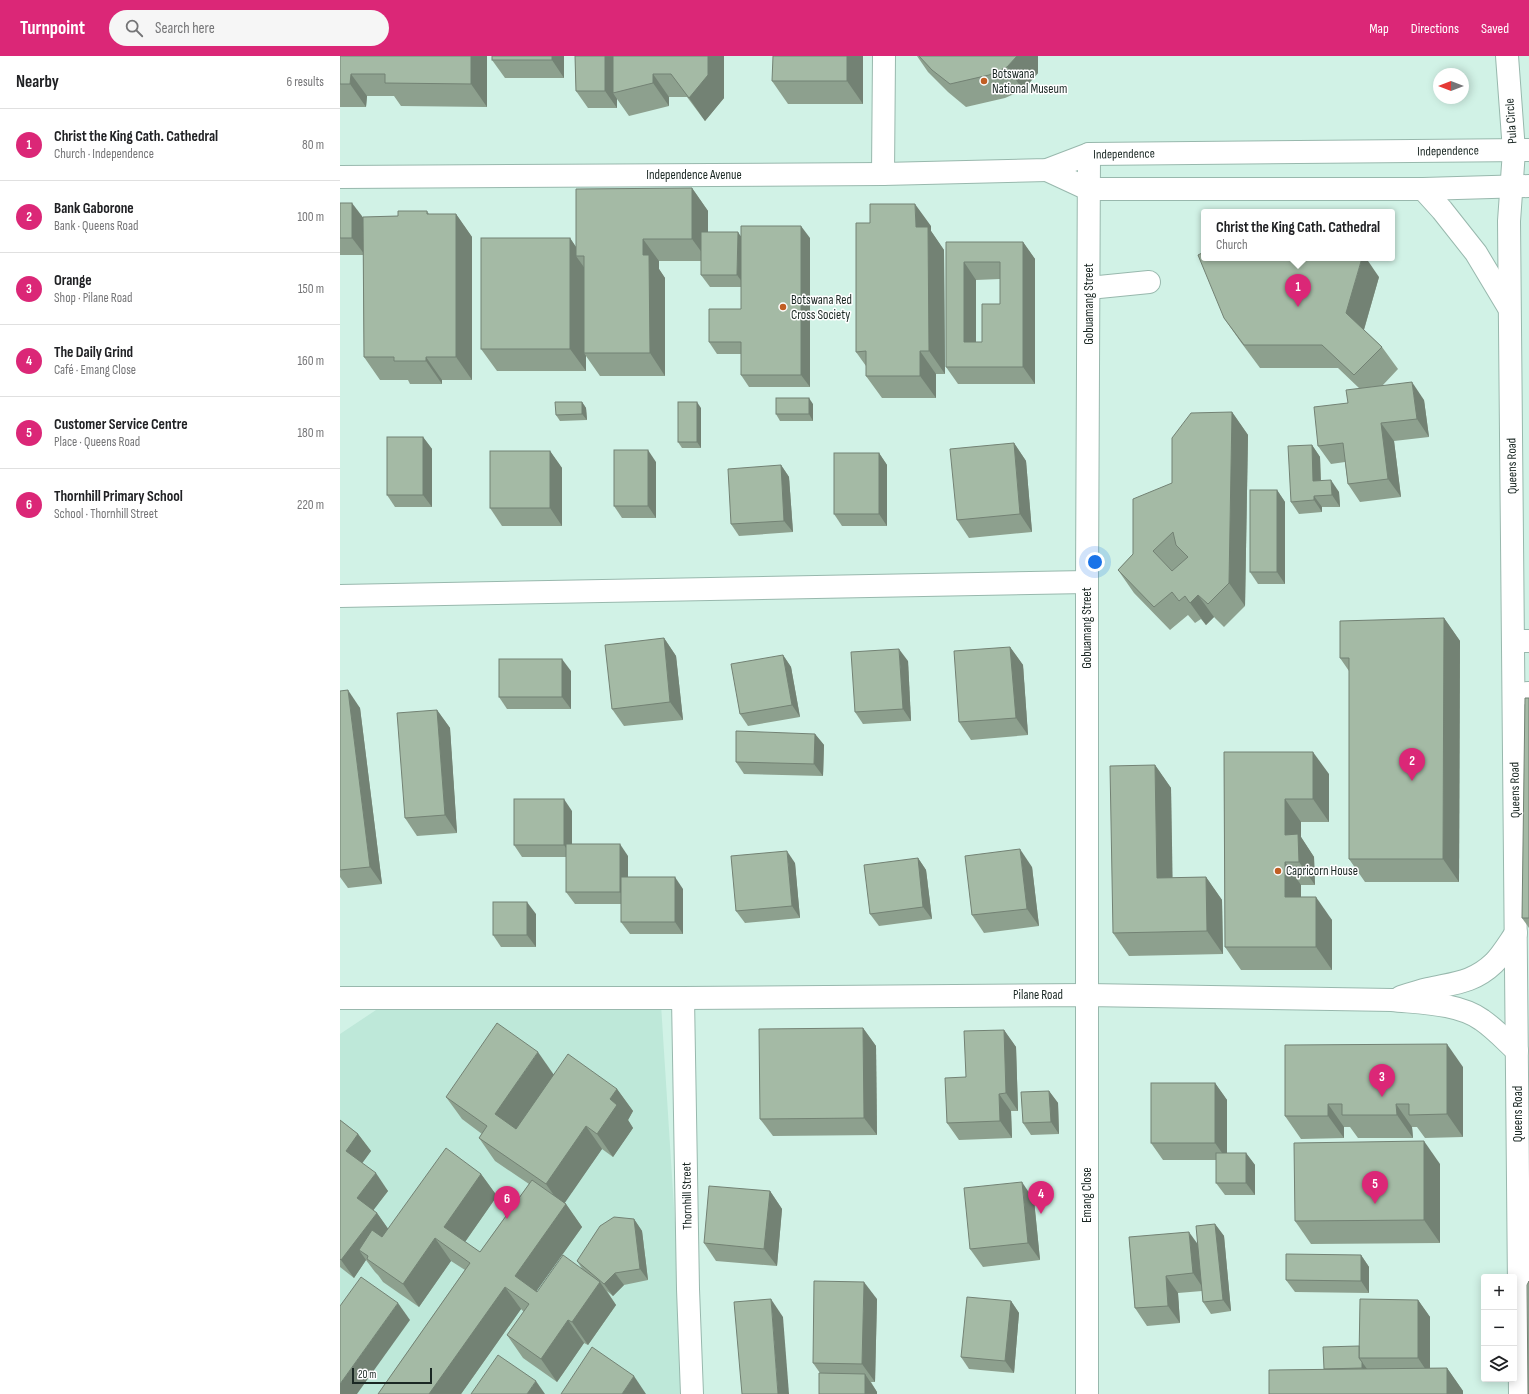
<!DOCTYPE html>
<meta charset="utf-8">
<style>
:root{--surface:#fff;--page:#f6f6f6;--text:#202124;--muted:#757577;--line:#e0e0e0;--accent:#db2777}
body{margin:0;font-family:"Sofia Sans Condensed",sans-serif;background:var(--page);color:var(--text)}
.controls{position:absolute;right:12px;bottom:12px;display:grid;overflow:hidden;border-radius:4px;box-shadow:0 2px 10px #0003}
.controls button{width:36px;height:36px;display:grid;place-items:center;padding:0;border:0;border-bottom:1px solid var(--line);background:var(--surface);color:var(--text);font:20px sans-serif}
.compass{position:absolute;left:1093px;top:12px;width:36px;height:36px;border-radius:50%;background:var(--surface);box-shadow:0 2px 10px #0003;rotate:270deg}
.scale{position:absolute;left:12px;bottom:10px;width:80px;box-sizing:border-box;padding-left:4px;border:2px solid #1a2723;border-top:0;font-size:11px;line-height:14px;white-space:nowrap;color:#1a2723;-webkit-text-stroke:3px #fff;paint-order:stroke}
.you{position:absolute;left:755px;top:506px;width:14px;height:14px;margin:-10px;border:3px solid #fff;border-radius:50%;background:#1a73e8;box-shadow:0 0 0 6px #1a73e833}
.badge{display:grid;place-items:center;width:26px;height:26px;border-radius:50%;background:var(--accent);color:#fff;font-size:13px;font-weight:700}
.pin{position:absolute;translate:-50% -33px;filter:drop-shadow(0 1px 2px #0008)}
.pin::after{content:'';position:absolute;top:21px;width:14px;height:12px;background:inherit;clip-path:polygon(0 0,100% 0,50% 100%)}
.popup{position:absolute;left:861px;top:153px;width:194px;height:52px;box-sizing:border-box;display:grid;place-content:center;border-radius:4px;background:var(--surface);filter:drop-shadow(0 1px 3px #0005);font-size:13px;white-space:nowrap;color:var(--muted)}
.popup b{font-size:15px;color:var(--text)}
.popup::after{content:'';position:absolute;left:50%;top:100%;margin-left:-8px;border:8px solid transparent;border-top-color:var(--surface)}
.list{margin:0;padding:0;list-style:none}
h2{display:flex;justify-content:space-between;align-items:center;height:52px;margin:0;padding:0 16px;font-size:17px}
h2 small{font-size:13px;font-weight:400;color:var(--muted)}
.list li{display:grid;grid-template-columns:26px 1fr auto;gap:12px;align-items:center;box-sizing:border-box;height:72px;padding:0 16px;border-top:1px solid var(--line)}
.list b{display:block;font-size:15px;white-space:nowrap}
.list p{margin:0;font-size:13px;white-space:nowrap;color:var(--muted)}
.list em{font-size:13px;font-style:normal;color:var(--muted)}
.icon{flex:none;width:22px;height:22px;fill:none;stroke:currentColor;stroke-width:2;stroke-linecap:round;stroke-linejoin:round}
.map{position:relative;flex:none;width:1189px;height:1338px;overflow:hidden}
header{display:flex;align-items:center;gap:24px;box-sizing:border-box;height:56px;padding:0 20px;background:var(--accent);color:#fff}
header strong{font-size:19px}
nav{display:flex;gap:22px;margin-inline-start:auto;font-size:14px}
.search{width:280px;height:36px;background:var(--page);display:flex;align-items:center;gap:10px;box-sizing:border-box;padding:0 14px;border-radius:22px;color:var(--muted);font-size:15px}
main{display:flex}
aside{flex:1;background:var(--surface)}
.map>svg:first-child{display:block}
</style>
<header>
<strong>Turnpoint</strong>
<div class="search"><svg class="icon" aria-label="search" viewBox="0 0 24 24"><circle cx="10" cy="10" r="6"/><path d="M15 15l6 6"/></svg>Search here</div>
<nav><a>Map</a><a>Directions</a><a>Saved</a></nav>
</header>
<main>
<aside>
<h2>Nearby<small>6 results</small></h2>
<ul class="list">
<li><span class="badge">1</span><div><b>Christ the King Cath. Cathedral</b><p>Church · Independence</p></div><em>80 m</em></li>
<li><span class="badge">2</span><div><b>Bank Gaborone</b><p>Bank · Queens Road</p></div><em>100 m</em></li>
<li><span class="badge">3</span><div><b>Orange</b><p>Shop · Pilane Road</p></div><em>150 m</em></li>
<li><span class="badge">4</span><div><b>The Daily Grind</b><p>Café · Emang Close</p></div><em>160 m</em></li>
<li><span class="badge">5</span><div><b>Customer Service Centre</b><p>Place · Queens Road</p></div><em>180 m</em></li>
<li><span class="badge">6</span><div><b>Thornhill Primary School</b><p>School · Thornhill Street</p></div><em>220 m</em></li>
</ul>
</aside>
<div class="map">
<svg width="1189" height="1338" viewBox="0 0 1189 1338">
<rect width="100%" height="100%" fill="#d1f2e6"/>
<path fill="#bee8d9" d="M320 933 342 1276 356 1338H0V978L63 936Z"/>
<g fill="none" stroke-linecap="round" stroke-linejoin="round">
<defs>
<g id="minor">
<path d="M707 114 748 133H1083L1189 130"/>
<path d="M543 118 544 0"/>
<path d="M0 121 543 118 707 114 749 98 1189 94"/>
<path d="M749 232 809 226"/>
<path d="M0 540 747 526"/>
<path d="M1174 585H1189"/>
<path d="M1174 638 1189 637"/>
<path d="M1061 941C1070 938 1079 935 1088 933 1114 927 1133 927 1154 907 1162 899 1169 887 1176 877"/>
<path d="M0 942H343L747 939 1052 944C1080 947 1119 947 1142 964 1155 973 1166 985 1177 995"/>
<path d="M343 942 348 1233 352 1338"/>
<path d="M747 1338V526L749 98"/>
</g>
<g id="major">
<path d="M1167 0 1174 95 1169 165 1180 1338"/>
<path d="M1083 133 1102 154 1136 197 1169 252"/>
</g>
</defs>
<use href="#minor" stroke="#98b8ad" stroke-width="24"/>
<use href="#major" stroke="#98b8ad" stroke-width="24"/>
<use href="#minor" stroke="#fff" stroke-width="22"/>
<use href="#major" stroke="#fff" stroke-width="22"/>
</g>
<g fill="#8da08e" fill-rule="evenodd">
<path d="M0 0H147V51L61 50 54 40H27L26 51H0Z"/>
<path d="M224 0V22H165L152 4Z"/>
<path d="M235 0H384V42L365 65 347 41H329V50L289 60 277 43V52H248L236 35Z"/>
<path d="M523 0V48H448L432 25Z"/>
<path d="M577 0H698V17L683 34 665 42 626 51 608 36 588 16Z"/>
<path d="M352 132 368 155V176L401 180 470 182V331H409L401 319V298H377L369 286 401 253V231H370L361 219V205H319V213L325 222V320H260L246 300V315H157L141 293 230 182 236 191Z"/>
<path d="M0 147 23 162 58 160 87 155 89 158H116L132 181V324H102V328H70L68 324H40L24 301 23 199H0Z"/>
<path d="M591 170V175L604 194 605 318H596V342H542L526 320V310L516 296Z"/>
<path d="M606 186H683L695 203V328H618L606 311ZM660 223V248L642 286H636V224Z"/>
<path d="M1039 221 1024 274 1042 291 1058 313 1042 330 1084 344 1089 381 1054 385 1061 441 1020 446 1008 428 1005 406 991 408 978 390 1008 347 1019 332 998 312H920L900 285 884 262Z"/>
<path d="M242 346 246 352 247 364 220 365 216 359Z"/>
<path d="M473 348V365H440L436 358Z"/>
<path d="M361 352V392H342L338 386Z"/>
<path d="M892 356 908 379 905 550 884 571 874 561 866 569 861 563 855 567 848 559 830 574 794 537 778 514 793 498 832 427Z"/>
<path d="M83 381 92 393V451H55L47 439Z"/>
<path d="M674 387 686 405 692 476 629 482 617 464Z"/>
<path d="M972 389 980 401 981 425 999 436 1000 451H982V456L959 458 951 446Z"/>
<path d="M210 395 222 412V470H162L150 452Z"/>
<path d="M539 397 547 409V470H502L494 458Z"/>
<path d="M316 406V462H282L274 450Z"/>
<path d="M441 409 449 421 453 476 399 480 391 468Z"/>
<path d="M937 434 945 446V528H918L910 516Z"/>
<path d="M1104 562 1120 585 1119 826H1025L1009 803V615L1000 602Z"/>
<path d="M324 582 336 600 343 664 284 670 272 653Z"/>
<path d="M670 591 683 609 688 679 631 684 619 666Z"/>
<path d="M443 599 451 611 460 661 408 670 400 658Z"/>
<path d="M568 605 571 665 523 668 515 656Z"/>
<path d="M231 615V653H167L159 641Z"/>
<path d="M0 635 20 652 42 828 8 832 0 821Z"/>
<path d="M1189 642V872L1182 862Z"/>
<path d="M97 654 110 672 117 777 77 780 65 762Z"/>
<path d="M475 678 484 689 483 720 404 718 396 706Z"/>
<path d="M884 696 989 718V766H961V781L974 801 975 829H961V841L992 864V914H901L885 891Z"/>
<path d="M815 709 831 732 832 822 866 821 882 844 883 898 789 900 773 877Z"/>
<path d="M232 755V788L288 800V821L343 833V878H290L281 866V848H235L226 836V801H182L174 789Z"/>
<path d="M578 802 586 814 592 863 539 870 530 858Z"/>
<path d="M455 807 460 862 405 867 396 855Z"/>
<path d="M692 811 699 870 644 877 632 859Z"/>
<path d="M196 858V891H161L153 879Z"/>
<path d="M523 972 536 990 537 1079 433 1080 420 1063Z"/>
<path d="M664 974 676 991 678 1055H671L672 1082 619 1084 607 1067 626 1021Z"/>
<path d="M1123 1011V1081L1085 1082 1077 1071H1072L1073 1082H1018L1010 1071H1004V1082L961 1083 945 1060Z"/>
<path d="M214 1018 277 1033 293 1055 288 1064 293 1072 273 1101 262 1093 224 1147 226 1148 242 1171 196 1235 197 1236 243 1214 237 1205 294 1163 302 1175 308 1224 284 1229 273 1240 267 1235 276 1249 248 1289 244 1287 217 1326 183 1302 167 1279 184 1256 181 1253 121 1338H38L125 1214 111 1205 79 1251 43 1226 38 1219 35 1216 26 1204 14 1222 0 1211V1064L18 1078 31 1095 22 1107 48 1135 33 1154 37 1157 48 1173 141 1118 157 1140 125 1186 140 1196 189 1128 155 1105 139 1082 142 1078 122 1063 106 1041Z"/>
<path d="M875 1027 887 1044V1097H906L915 1109V1139H885L876 1127V1104H823L811 1087Z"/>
<path d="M709 1035 718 1047 719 1078 691 1079 683 1067Z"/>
<path d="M1100 1108V1187L971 1188 955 1165Z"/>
<path d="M430 1135 442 1153 437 1210 376 1205 364 1187Z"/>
<path d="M694 1144 700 1204 643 1211 630 1193Z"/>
<path d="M875 1168 884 1180 891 1255 871 1258 863 1246 862 1235 838 1237 840 1267 807 1270 795 1252 789 1181 858 1188Z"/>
<path d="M1021 1199 1029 1211V1237L955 1236 946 1224Z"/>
<path d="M537 1243 535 1326H531L537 1336 480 1317 473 1307Z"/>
<path d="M1078 1244 1090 1261V1312H1107L1123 1335V1338L984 1313 1019 1290Z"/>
<path d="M671 1245 679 1257 674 1317 629 1313 621 1301Z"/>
</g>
<g fill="#738274">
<path d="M131 0H147V51L131 28Z"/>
<path d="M212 0H224V22L212 4Z"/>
<path d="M265 0H277L273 37 277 43V52L265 35Z"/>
<path d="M368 0H384V42L365 65 349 42Z"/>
<path d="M507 0H523V48L507 25Z"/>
<path d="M677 0H698V17L683 34 667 11Z"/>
<path d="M11 18 27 40 26 51 10 28Z"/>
<path d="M313 18 329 41V50L313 27Z"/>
<path d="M352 132 368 155V205L352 183Z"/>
<path d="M12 147 25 164V199L12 182Z"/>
<path d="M575 148 591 170V175L604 194 605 318 589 295 576 171Z"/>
<path d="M116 158 132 181V324L116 301Z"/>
<path d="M461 170 470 182V331L461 319Z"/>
<path d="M398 176 406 188V231L397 219Z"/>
<path d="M230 182 242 200H236L246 214 244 297 246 300V315L230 293Z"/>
<path d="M303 183 319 205V213L325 222V320L310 297 303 199Z"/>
<path d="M683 186 695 203V328L683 311Z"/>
<path d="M1022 202H1026L1039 221 1022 280 1006 257Z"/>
<path d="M624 206 636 224V303L624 286Z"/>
<path d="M580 295 596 318V342L580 320Z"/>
<path d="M86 301 102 324V328L86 305Z"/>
<path d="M1072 326 1084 344 1089 381 1077 363Z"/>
<path d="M469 342 473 348V365L469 358Z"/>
<path d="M242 346 246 352 247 364 242 358Z"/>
<path d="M357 346 361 352V392L357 386Z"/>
<path d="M892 356 908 379 905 550 889 527Z"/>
<path d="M1041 367 1054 385 1061 441 1048 423Z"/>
<path d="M83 381 92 393V451L83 439Z"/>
<path d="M674 387 686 405 692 476 680 458Z"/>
<path d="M972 389 980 401 981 437 973 425Z"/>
<path d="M308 394 316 406V462L308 450Z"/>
<path d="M210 395 222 412V470L210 452Z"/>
<path d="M539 397 547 409V470L539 458Z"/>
<path d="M441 409 449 421 453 476 444 465Z"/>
<path d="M991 424 999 436 1000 451 992 439Z"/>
<path d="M937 434 945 446V528L937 516Z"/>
<path d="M974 440 982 451V456L974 444Z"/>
<path d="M858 539 874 561 866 569 850 547Z"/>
<path d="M1104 562 1120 585 1119 826 1103 803Z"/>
<path d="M324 582 336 600 343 664 330 646Z"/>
<path d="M670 591 683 609 688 679 676 662Z"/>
<path d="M559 593 568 605 571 665 563 653Z"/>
<path d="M443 599 451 611 460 661 452 649Z"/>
<path d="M222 603 231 615V653L222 641Z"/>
<path d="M8 634 20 652 42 828 30 811Z"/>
<path d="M97 654 110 672 117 777 105 759Z"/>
<path d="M475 678 484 689 483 720 474 708Z"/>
<path d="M973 696 989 718V766L973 743Z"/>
<path d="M815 709 831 732 833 845 817 822Z"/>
<path d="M224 743 232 755V801L224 789Z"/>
<path d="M945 743 961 766V781L974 801 975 829 959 806 945 779Z"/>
<path d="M280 788 288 800V848L280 836Z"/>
<path d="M680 793 692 811 699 870 687 853Z"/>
<path d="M447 795 455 807 460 862 452 850Z"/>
<path d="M578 802 586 814 592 863 583 851Z"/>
<path d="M945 806 961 829V864L945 841Z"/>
<path d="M335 821 343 833V878L335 866Z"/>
<path d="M866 821 882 844 883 898 867 875Z"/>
<path d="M976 841 992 864V914L976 891Z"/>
<path d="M187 846 196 858V891L187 879Z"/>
<path d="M523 972 536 990 537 1079 524 1062Z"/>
<path d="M664 974 676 991 678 1055 666 1037Z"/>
<path d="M1107 988 1123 1011V1081L1107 1058Z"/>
<path d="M198 996 214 1019 171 1081 155 1058Z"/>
<path d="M875 1027 887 1044V1104L875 1087Z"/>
<path d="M277 1033 293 1055 288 1064 293 1072 273 1101 257 1078 270 1043Z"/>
<path d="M709 1035 718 1047 719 1078 711 1066Z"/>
<path d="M659 1038 671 1055 672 1082 660 1065Z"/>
<path d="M988 1048 1004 1071V1082L988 1060Z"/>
<path d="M1056 1048 1072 1071 1073 1082 1057 1059Z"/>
<path d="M246 1070 262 1093 222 1151 206 1128Z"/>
<path d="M18 1078 31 1095 18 1113 6 1095Z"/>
<path d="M1084 1085 1100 1108V1187L1084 1164Z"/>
<path d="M906 1097 915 1109V1139L906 1127Z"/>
<path d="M36 1117 48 1135 29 1160 17 1142Z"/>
<path d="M141 1118 157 1140 120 1193 104 1171Z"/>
<path d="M682 1126 694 1144 700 1204 688 1187Z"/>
<path d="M430 1135 442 1153 437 1210 424 1193Z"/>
<path d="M226 1148 242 1171 191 1243 175 1220Z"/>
<path d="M37 1157 49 1174 29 1201 19 1194 26 1204 14 1222 1 1204Z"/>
<path d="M294 1163 302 1175 308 1224 300 1213Z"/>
<path d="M875 1168 884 1180 891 1255 883 1244Z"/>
<path d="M849 1176 862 1194 865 1235 853 1217Z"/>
<path d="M95 1182 111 1205 79 1251 63 1228Z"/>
<path d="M1021 1199 1029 1211V1237L1021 1225Z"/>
<path d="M275 1217 284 1229 273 1240 264 1228Z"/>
<path d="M826 1220 838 1237 840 1267 828 1250Z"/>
<path d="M260 1226 276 1249 248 1289 232 1266Z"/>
<path d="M524 1226 537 1243 535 1326 522 1308Z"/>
<path d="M165 1231 181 1253 121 1338H89Z"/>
<path d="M431 1243 443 1261 449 1338H438Z"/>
<path d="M1078 1244 1090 1261V1320L1078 1302Z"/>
<path d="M671 1245 679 1257 674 1317 665 1305Z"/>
<path d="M58 1247 70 1264 17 1338H0V1328Z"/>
<path d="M228 1264 244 1287 217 1326 201 1303Z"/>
<path d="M1022 1306 1030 1317V1324L1022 1312Z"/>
<path d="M1107 1312 1123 1335V1338H1107Z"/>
<path d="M525 1318 537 1336V1338H525Z"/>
<path d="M294 1320 306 1338H282Z"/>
<path d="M196 1325 205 1338H187Z"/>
</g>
<g fill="#a4baa5" stroke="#738274" fill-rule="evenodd">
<path d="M0 0H131V28L45 27V18H11L10 28H0Z"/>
<rect x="152" y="0" width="60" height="4"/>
<path d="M235 0H265V35H236Z"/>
<path d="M273 0H368V19L349 42 331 18H313V27L273 37Z"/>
<path d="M433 0H507V25H432Z"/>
<path d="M579 0H677L667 11 649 19 610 28 592 14Z"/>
<path d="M352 132V183H303V199H309L310 297H244V200H236V133Z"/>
<rect x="0" y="147" width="12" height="35"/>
<path d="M530 148H575L576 171H588L589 295H580V320H526V295L516 296V167H530Z"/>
<path d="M58 155H87V158H116V301H86V305H54V301H24L23 161 58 160Z"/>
<path d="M401 170H461V319H401V286H369V253H401Z"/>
<path d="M361 176H398L397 219H361Z"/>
<rect x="141" y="182" width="89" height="111"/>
<path d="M606 186H683V311H606ZM624 206H660V248H642V286H624Z"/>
<path d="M864 196V202H1022L1006 257 1042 291 1014 319 982 289H904L884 262 858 199Z"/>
<path d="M1072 326 1077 363 1041 367 1048 423 1008 428 1003 387 978 390 974 351 1008 347 1006 334Z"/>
<rect x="436" y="342" width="33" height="16"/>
<path d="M215 346H242V358L216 359Z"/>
<rect x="338" y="346" width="19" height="40"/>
<path d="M892 356 889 527 868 548 858 539 850 547 845 540 839 545 832 536 814 551 778 514 793 498V443L832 427V382L851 357ZM833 476 836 489 848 501 832 515 813 495Z"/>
<rect x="47" y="381" width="36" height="58"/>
<path d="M674 387 680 458 617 464 610 393Z"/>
<path d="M972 389 973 425 991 424 992 439 974 440V444L951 446 948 390Z"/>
<rect x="274" y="394" width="34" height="56"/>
<rect x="150" y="395" width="60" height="57"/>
<rect x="494" y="397" width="45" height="61"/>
<path d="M441 409 444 465 391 468 388 413Z"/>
<rect x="910" y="434" width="27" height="82"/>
<path d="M1104 562 1103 803H1009V602H1000V565Z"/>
<path d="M324 582 330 646 272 653 265 589Z"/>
<path d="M670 591 676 662 619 666 614 595Z"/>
<path d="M559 593 563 653 515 656 511 596Z"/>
<path d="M443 599 452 649 400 658 391 608Z"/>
<rect x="159" y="603" width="63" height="38"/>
<path d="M8 634 30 811 0 814V635Z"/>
<path d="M1185 642H1189V862H1182Z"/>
<path d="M97 654 105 759 65 762 57 657Z"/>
<path d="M396 675 475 678 474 708 396 706Z"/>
<path d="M884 696H973V743H945V779L958 778 959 806H945V841H976V891H885Z"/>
<path d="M815 709 817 822 866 821 867 875 773 877 770 710Z"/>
<rect x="174" y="743" width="50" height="46"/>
<rect x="226" y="788" width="54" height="48"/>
<path d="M680 793 687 853 632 859 625 800Z"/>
<path d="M447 795 452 850 396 855 391 800Z"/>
<path d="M578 802 583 851 530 858 524 809Z"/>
<rect x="281" y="821" width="54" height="45"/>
<rect x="153" y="846" width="34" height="33"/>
<path d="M157 967 198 996 155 1058 176 1073 228 998 277 1033 270 1043 277 1049 257 1078 246 1070 206 1128 139 1082 147 1070 106 1041Z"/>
<path d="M523 972 524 1062 420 1063 419 973Z"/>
<path d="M664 974 666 1037 659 1038 660 1065 607 1067 605 1022 626 1021 624 975Z"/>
<path d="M1107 988V1058L1069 1059V1048H1056L1057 1059H1002V1048H988V1060H945V989Z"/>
<rect x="811" y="1027" width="64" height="60"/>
<path d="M709 1035 711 1066 683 1067 681 1036Z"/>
<path d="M0 1064 18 1078 6 1095 36 1117 17 1142 37 1157 1 1204 0 1203Z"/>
<path d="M1084 1085V1164L955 1165 954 1087Z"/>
<path d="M106 1092 141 1118 104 1171 140 1196 192 1124 226 1148 175 1220 197 1236 223 1199 260 1226 232 1266 228 1264 201 1303 167 1279 189 1248 165 1231 89 1338H38L130 1207 95 1182 63 1228 27 1203 28 1200 19 1194 32 1174 42 1181Z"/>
<rect x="876" y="1097" width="30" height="30"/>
<path d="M682 1126 688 1187 630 1193 624 1132Z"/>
<path d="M369 1130 430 1135 424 1193 364 1187Z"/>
<path d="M274 1161 294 1163 300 1213 275 1217 264 1228 237 1205 260 1170Z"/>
<path d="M875 1168 883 1244 863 1246 856 1170Z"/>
<path d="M849 1176 853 1217 826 1220 828 1250 795 1252 789 1181Z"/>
<path d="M946 1198 1021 1199V1225L946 1224Z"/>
<path d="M21 1221 58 1247 0 1328V1250Z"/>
<path d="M474 1225 524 1226 522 1308 473 1307Z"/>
<path d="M1189 1225V1338H1188L1187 1229Z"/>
<path d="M627 1241 671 1245 665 1305 621 1301Z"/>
<path d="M431 1243 438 1338H402L394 1246Z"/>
<path d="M1020 1243 1078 1244V1302H1019Z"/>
<path d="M1019 1290V1302L1022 1306V1312L984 1313 983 1291Z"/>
<path d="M252 1291 294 1320 282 1338H221Z"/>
<path d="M158 1299 196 1325 187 1338H131Z"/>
<path d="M1107 1312V1338H929V1314Z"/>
<path d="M479 1317 525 1318V1338H479Z"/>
</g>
<g fill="#c15e24" stroke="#fff" stroke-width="1.5">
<circle cx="644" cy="25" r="4"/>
<circle cx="443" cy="251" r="4"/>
<circle cx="938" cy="815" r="4"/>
</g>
<g text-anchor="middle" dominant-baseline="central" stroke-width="3" stroke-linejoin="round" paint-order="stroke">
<g font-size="13" fill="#1a2723" stroke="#fff" text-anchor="start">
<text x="652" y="18">Botswana<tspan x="652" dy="15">National Museum</tspan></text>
<text x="451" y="244">Botswana Red<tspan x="451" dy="15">Cross Society</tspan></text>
<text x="946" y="815">Capricorn House</text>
</g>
<g font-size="13" fill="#1a2723" stroke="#fff">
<text transform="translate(1171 65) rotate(-94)">Pula Circle</text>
<text transform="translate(1108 95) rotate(-1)">Independence</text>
<text transform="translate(784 98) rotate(-1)">Independence</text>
<text x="354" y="119">Independence Avenue</text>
<text transform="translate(749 248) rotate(-90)">Gobuamang Street</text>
<text transform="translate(1172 410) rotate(-91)">Queens Road</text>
<text transform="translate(747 572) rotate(-90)">Gobuamang Street</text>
<text transform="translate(1175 734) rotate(-91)">Queens Road</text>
<text x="698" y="939">Pilane Road</text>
<text transform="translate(1178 1058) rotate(-90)">Queens Road</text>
<text transform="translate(747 1139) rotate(-90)">Emang Close</text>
<text transform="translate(347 1140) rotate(-91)">Thornhill Street</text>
</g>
</g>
</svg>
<div class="controls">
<button>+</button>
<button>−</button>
<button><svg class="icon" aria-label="layers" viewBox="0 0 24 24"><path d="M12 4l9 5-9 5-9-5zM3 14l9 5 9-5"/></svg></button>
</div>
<svg class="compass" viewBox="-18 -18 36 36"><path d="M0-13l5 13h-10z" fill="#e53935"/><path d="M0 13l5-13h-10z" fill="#757577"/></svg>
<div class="scale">20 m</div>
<div class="you"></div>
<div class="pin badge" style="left:958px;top:251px">1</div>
<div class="popup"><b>Christ the King Cath. Cathedral</b>Church</div>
<div class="pin badge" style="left:1072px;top:725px">2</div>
<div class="pin badge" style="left:1042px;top:1041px">3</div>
<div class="pin badge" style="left:701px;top:1158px">4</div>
<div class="pin badge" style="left:1035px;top:1148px">5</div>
<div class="pin badge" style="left:167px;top:1163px">6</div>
</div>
</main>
